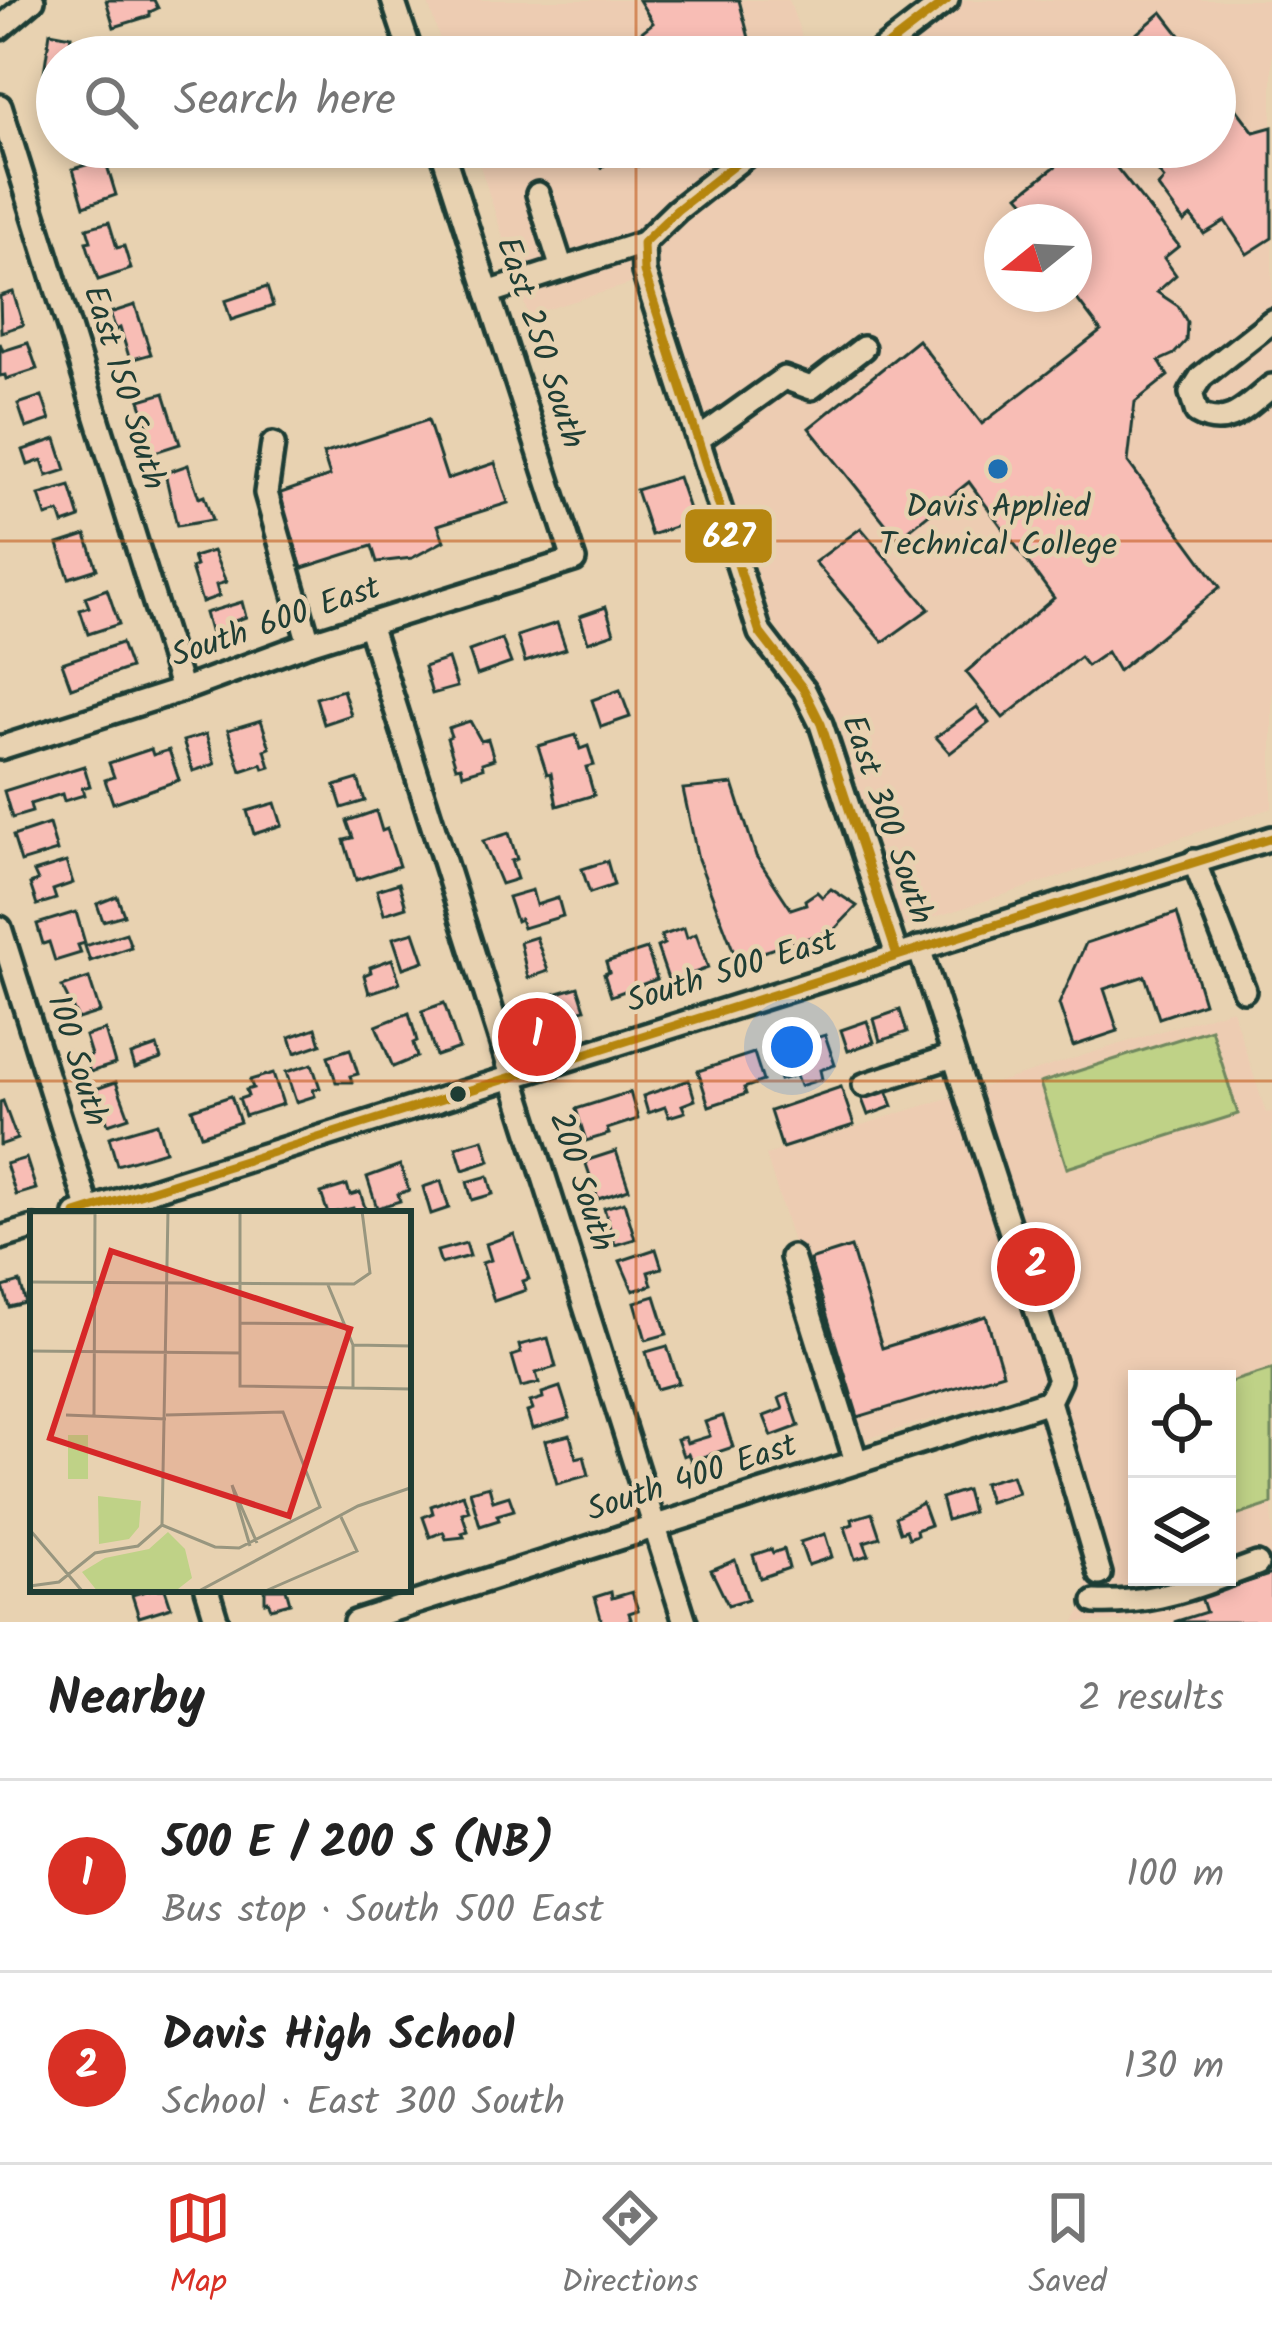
<!DOCTYPE html>
<meta charset="utf-8">
<style>
:root{--surface:#fff;--page:#f6f6f6;--text:#222;--muted:#767676;--line:#e0e0e0;--accent:#d93025}
body{margin:0;font-family:Kalam,sans-serif;background:var(--page);color:var(--text)}
.controls{position:absolute;right:36px;bottom:36px;display:grid;overflow:hidden;border-radius:0px;box-shadow:0 6px 18px #0003}
.controls button{width:108px;height:108px;display:grid;place-items:center;padding:0;border:0;border-bottom:3px solid var(--line);background:var(--surface);color:var(--text);font:60px sans-serif}
.compass{position:absolute;left:984px;top:204px;width:108px;height:108px;border-radius:50%;background:var(--surface);box-shadow:0 6px 18px #0003;rotate:252deg}
.you{position:absolute;left:792px;top:1047px;width:42px;height:42px;margin:-30px;border:9px solid #fff;border-radius:50%;background:#1a73e8;box-shadow:0 0 0 18px #1a73e833}
.badge{display:grid;place-items:center;width:78px;height:78px;border-radius:50%;background:var(--accent);color:#fff;font-size:39px;font-weight:700}
.pin{position:absolute;translate:-50% -50%;border:6px solid #fff;box-shadow:0 3px 12px #0006}
.list{margin:0;padding:0;list-style:none}
h2{display:flex;justify-content:space-between;align-items:center;height:156px;margin:0;padding:0 48px;font-size:51px}
h2 small{font-size:39px;font-weight:400;color:var(--muted)}
.list li{display:grid;grid-template-columns:78px 1fr auto;gap:36px;align-items:center;box-sizing:border-box;height:192px;padding:0 48px;border-top:3px solid var(--line)}
.list b{display:block;font-size:45px;white-space:nowrap}
.list p{margin:0;font-size:39px;white-space:nowrap;color:var(--muted)}
.list em{font-size:39px;font-style:normal;color:var(--muted)}
.icon{flex:none;width:66px;height:66px;fill:none;stroke:currentColor;stroke-width:2;stroke-linecap:round;stroke-linejoin:round}
.map{position:relative;flex:none;width:1272px;height:1622px;overflow:hidden}
.search{position:absolute;background:var(--surface);box-shadow:0 6px 18px #0003;left:36px;right:36px;top:36px;height:132px;display:flex;align-items:center;gap:30px;box-sizing:border-box;padding:0 42px;border-radius:66px;color:var(--muted);font-size:45px}
.sheet{height:540px;background:var(--surface)}
nav{display:flex;justify-content:space-around;align-items:center;box-sizing:border-box;height:168px;border-top:3px solid var(--line);background:var(--surface);font-size:33px;color:var(--muted)}
nav a{display:grid;justify-items:center;gap:6px}
nav .on{color:var(--accent)}
.map>svg:first-child{display:block}
</style>
<div class="map">
<svg width="1272" height="1622" viewBox="0 0 1272 1622">
<rect width="100%" height="100%" fill="#e8d2b1"/>
<filter id="ink" filterUnits="userSpaceOnUse"><feTurbulence type="fractalNoise" baseFrequency=".00833" numOctaves="2"/><feDisplacementMap in="SourceGraphic" scale="24" xChannelSelector="R" yChannelSelector="G"/><feConvolveMatrix kernelMatrix="1 2 1 2 8 2 1 2 1" color-interpolation-filters="sRGB"/></filter>
<g filter="url(#ink)">
<g fill="#edccb2" fill-rule="evenodd">
<path d="M427 0H789L809 57H446Z"/>
<path d="M956 0H1272V808L904 927 836 719 773 622 660 275 528 315 474 147H1215V57H883ZM1002 222H1074V294H1002Z"/>
<path d="M1232 1009 1266 1113 1272 1112V1622H1075L1088 1598 1084 1571 1028 1391 855 1442 766 1155ZM1137 1379H1227V1577H1137Z"/>
</g>
<g fill="#bfd287" stroke="#6f885e" stroke-width="3">
<path d="M1211 1029 1238 1114 1067 1168 1040 1083Z"/>
<path d="M1272 1369V1504L1227 1519V1383Z"/>
</g>
<g fill="#f8bdb5" stroke="#1f3d34" stroke-width="3">
<path d="M106 0H154L158 8 150 12V16L114 27Z"/>
<path d="M639 0H739L754 57H610L653 23Z"/>
<path d="M1162 12 1197 57H1130L1137 52 1129 40Z"/>
<path d="M50 32 71 36 68 53 77 54 57 57V89L42 86Z"/>
<path d="M1215 81 1254 132 1272 127V238L1247 254 1225 221 1204 234 1191 216 1184 222 1158 187 1164 179 1142 151 1134 147H1215Z"/>
<path d="M585 147H663L638 166 624 148 601 168Z"/>
<path d="M1080 147H1100L1179 246 1164 258 1176 275 1157 292 1178 306 1187 322 1186 341 1174 354 1159 361 1168 376 1135 402 1128 462 1220 587 1118 671 1107 652 1087 666 1080 657 1003 718 966 672 1054 598 969 482 898 539 809 428 918 340 982 424 1101 331 1073 294 1074 222H1043L1019 195Z"/>
<path d="M105 159 116 195 84 206 73 169Z"/>
<path d="M109 222 117 248 124 246 131 269 98 280 86 242 91 241 87 228Z"/>
<path d="M267 287 273 306 231 320 225 301Z"/>
<path d="M13 292 23 325 1 332 0 296Z"/>
<path d="M135 305 151 354 130 360 120 328 116 330 110 313Z"/>
<path d="M0 343 3 351 28 343 37 369 6 379 5 375 0 376Z"/>
<path d="M164 393 180 444 152 453 146 436 151 434 140 400Z"/>
<path d="M42 396 50 420 26 428 18 404Z"/>
<path d="M428 420 447 479 495 463 508 503 438 525 444 541 412 558 377 562 372 546 302 568 278 494 330 476 323 454Z"/>
<path d="M56 439 66 470 47 476 42 460 28 465 23 450Z"/>
<path d="M188 465 199 498 204 496 212 520 177 526 165 473Z"/>
<path d="M678 477 693 521 651 535 636 490Z"/>
<path d="M70 486 80 518 63 524 59 512 46 516 39 495Z"/>
<path d="M861 528 929 609 883 642 815 562Z"/>
<path d="M86 535 97 569 69 578 58 544Z"/>
<path d="M213 551 226 582 216 585 219 596 202 602 191 568 196 566 193 557Z"/>
<path d="M107 589 119 624 88 634 80 610 89 607 85 597Z"/>
<path d="M242 602 246 617 229 623 232 632 212 638 205 613Z"/>
<path d="M606 607 614 633 588 642 580 616Z"/>
<path d="M557 623 566 649 525 662 517 636Z"/>
<path d="M502 639 511 663 477 675 469 651Z"/>
<path d="M121 643 130 668 71 688 62 663Z"/>
<path d="M448 659 457 687 432 694 424 667Z"/>
<path d="M343 690 351 715 324 724 316 698Z"/>
<path d="M620 690 630 717 601 727 592 700Z"/>
<path d="M977 707 989 723 950 753 936 737Z"/>
<path d="M261 720 270 748 265 750 270 767 264 769 262 764 241 771 228 730Z"/>
<path d="M470 721 481 741 488 739 494 759 482 763 483 768 463 774 461 766 456 767 447 738 451 736 448 728Z"/>
<path d="M206 734 215 764 193 771 183 741Z"/>
<path d="M576 735 580 749 588 746 594 765 586 767 594 795 557 806 551 773 547 774 538 746Z"/>
<path d="M151 749 153 755 169 750 179 780 113 803 105 780 114 777 109 763Z"/>
<path d="M84 766 90 786 82 788 84 795 64 801 62 794 30 804 32 812 12 818 4 791Z"/>
<path d="M358 779 365 801 342 808 335 786Z"/>
<path d="M733 784 756 856 791 909 806 904 805 900 817 892 822 897 831 889 857 906 834 930 737 960 698 859 683 789Z"/>
<path d="M275 803 282 825 254 834 247 811Z"/>
<path d="M376 811 382 831 387 829 399 866 356 880 344 840 353 838 347 821Z"/>
<path d="M49 824 57 851 21 862 13 836Z"/>
<path d="M509 833 517 859 511 861 517 879 501 884 483 841Z"/>
<path d="M607 861 614 885 590 893 582 869Z"/>
<path d="M66 862 73 883 53 890 56 899 37 905 30 884 38 881 34 872Z"/>
<path d="M399 883 406 907 384 914 377 890Z"/>
<path d="M532 890 536 905 558 898 563 916 523 928 520 919 516 921 508 897Z"/>
<path d="M117 896 124 915 103 921 97 904Z"/>
<path d="M76 912 85 943 78 945 81 953 55 961 49 942 43 944 37 924Z"/>
<path d="M1177 913 1204 1003 1159 1018 1145 976 1104 989 1118 1031 1073 1046 1059 1004 1086 943Z"/>
<path d="M684 928 687 938 696 934 708 968 669 982 657 947 664 944 661 936Z"/>
<path d="M414 932 424 961 403 968 393 938Z"/>
<path d="M126 933 131 947 90 961 85 946Z"/>
<path d="M536 937 548 971 528 978 520 942Z"/>
<path d="M647 949 657 979 611 996 604 974 609 972 606 962Z"/>
<path d="M392 959 400 983 369 993 364 975 371 972 370 967Z"/>
<path d="M89 978 100 1012 78 1019 62 987Z"/>
<path d="M578 987 585 1009 547 1020 541 998Z"/>
<path d="M444 1003 459 1048 436 1056 422 1011Z"/>
<path d="M900 1010 907 1032 880 1041 874 1019Z"/>
<path d="M409 1013 417 1041 413 1043 417 1057 393 1067 376 1026Z"/>
<path d="M867 1021 874 1042 848 1051 841 1030Z"/>
<path d="M316 1028 321 1044 295 1053 290 1037Z"/>
<path d="M105 1030 115 1064 90 1072 85 1057 91 1055 85 1036Z"/>
<path d="M825 1035 835 1065 820 1070 822 1079 800 1086 796 1075 780 1080 771 1052Z"/>
<path d="M157 1046 161 1059 135 1068 131 1055Z"/>
<path d="M350 1049 358 1074 350 1076 352 1082H336L328 1056Z"/>
<path d="M754 1053 763 1081 744 1088 746 1094 709 1106 698 1071Z"/>
<path d="M312 1064 320 1088 313 1090 315 1096 296 1102 286 1072Z"/>
<path d="M273 1073 283 1104 245 1116 239 1099 248 1096 246 1090 253 1088 250 1080Z"/>
<path d="M689 1080 695 1100 682 1105 685 1112 669 1117 665 1107 648 1113 643 1096Z"/>
<path d="M116 1082 129 1117 108 1124 96 1089Z"/>
<path d="M885 1085 893 1106 868 1115 860 1094Z"/>
<path d="M841 1087 854 1125 782 1148 770 1111Z"/>
<path d="M630 1092 638 1119 607 1129 609 1134 586 1141 576 1109Z"/>
<path d="M231 1096 240 1122 201 1135 192 1109Z"/>
<path d="M3 1101 17 1139 0 1145V1102Z"/>
<path d="M157 1123 165 1151 117 1165 109 1137Z"/>
<path d="M483 1139 490 1161 463 1170 456 1147Z"/>
<path d="M616 1151 629 1189 598 1199 585 1161Z"/>
<path d="M26 1158 36 1189 16 1195 6 1164Z"/>
<path d="M400 1165 409 1190 398 1194 400 1201 377 1208 367 1177Z"/>
<path d="M488 1176 493 1194 472 1200 467 1182Z"/>
<path d="M441 1181 449 1208 431 1214 423 1187Z"/>
<path d="M347 1185 350 1195 360 1192 367 1214H355L353 1208 328 1214 321 1193Z"/>
<path d="M624 1202 635 1239 615 1245 604 1208Z"/>
<path d="M514 1234 529 1279 523 1281 526 1290 494 1301 482 1263 491 1260 486 1244Z"/>
<path d="M466 1243 470 1256 441 1264 437 1251Z"/>
<path d="M851 1247 882 1348 986 1316 1003 1373 858 1417 810 1260Z"/>
<path d="M656 1249 662 1268 648 1272 652 1285 633 1291 620 1261Z"/>
<path d="M20 1282 26 1303 9 1307 3 1287Z"/>
<path d="M655 1296 667 1334 646 1340 635 1302Z"/>
<path d="M548 1338 556 1367 536 1373 539 1383 521 1387 512 1356 521 1353 519 1345Z"/>
<path d="M667 1346 679 1383 657 1389 646 1352Z"/>
<path d="M560 1387 570 1418 532 1429 527 1412 533 1410 530 1402 543 1398 542 1393Z"/>
<path d="M788 1394 799 1426 772 1436 764 1416 783 1409 779 1398Z"/>
<path d="M723 1416 733 1447 691 1461 688 1454 683 1456 677 1439 685 1437 687 1443 710 1436 705 1422Z"/>
<path d="M570 1435 576 1458 584 1456 589 1475 557 1484 545 1441Z"/>
<path d="M1012 1475 1018 1493 989 1502 983 1483Z"/>
<path d="M489 1486 493 1501 509 1496 514 1510 497 1515 499 1520 480 1526 470 1491Z"/>
<path d="M966 1490 972 1512 947 1520 941 1498Z"/>
<path d="M463 1494 469 1511 462 1513 468 1531 462 1533 464 1537 446 1539 443 1532 430 1537 423 1517 433 1513 431 1506Z"/>
<path d="M922 1503 930 1525 916 1530 917 1535 909 1538 906 1530 900 1532 895 1517Z"/>
<path d="M872 1513 880 1537 864 1542 869 1555 855 1559 845 1527 853 1524 852 1519Z"/>
<path d="M825 1534 832 1557 808 1565 800 1542Z"/>
<path d="M771 1549 773 1553 784 1549 789 1568 760 1578 753 1555Z"/>
<path d="M735 1560 748 1599 728 1605 711 1570Z"/>
<path d="M1272 1574V1622H1174L1206 1612 1201 1597Z"/>
<path d="M152 1589H165L171 1607 139 1617 132 1595Z"/>
<path d="M265 1589H286L290 1603 271 1608 268 1601 265 1602Z"/>
<path d="M611 1592 612 1598 632 1592 638 1610 629 1613 631 1619 625 1622H602L595 1597Z"/>
</g>
<g fill="none" stroke-linecap="round" stroke-linejoin="round">
<defs>
<g id="minor">
<path d="M393 0 412 57"/>
<path d="M0 28 33 0"/>
<path d="M873 57 947 0"/>
<path d="M0 106 182 690"/>
<path d="M757 147 677 210 643 243 644 272 760 633 804 690 821 724 897 955"/>
<path d="M538 194 562 269 643 243"/>
<path d="M488 293 562 269"/>
<path d="M1272 321 1201 377 1191 393 1197 413C1228 431 1248 405 1272 386"/>
<path d="M700 438 784 378 811 388 863 348"/>
<path d="M273 444 266 493 309 643"/>
<path d="M369 624 685 1622"/>
<path d="M0 748 182 690 309 643 574 560 441 147"/>
<path d="M1194 861 1244 990"/>
<path d="M0 928 90 1214"/>
<path d="M919 948 1059 1380 1049 1401 1100 1574"/>
<path d="M864 1085 953 1056"/>
<path d="M76 1214 1272 838"/>
<path d="M0 1238 33 1228"/>
<path d="M792 1257 856 1461"/>
<path d="M1227 1575 1257 1564"/>
<path d="M207 1589 217 1622"/>
<path d="M1095 1602C1140 1604 1180 1593 1222 1577"/>
<path d="M355 1622 1049 1401"/>
</g>
</defs>
<use href="#minor" stroke="#1f3d34" stroke-width="30"/>
<use href="#minor" stroke="#e8d2b1" stroke-width="21"/>
<defs>
<g id="bus-1">
<path d="M873 57 947 0"/>
<path d="M757 147 677 210 643 243 644 272 760 633 804 690 821 724 897 955"/>
<path d="M76 1214 1272 838"/>
</g>
</defs>
<use href="#bus-1" stroke="#e8d2b1" stroke-width="18"/>
<use href="#bus-1" stroke="#b68610" stroke-width="9"/>
</g>
</g>
<path fill="none" stroke="#c05314" stroke-width="3" stroke-opacity="0.55" d="M636 0V57M636 147V1622M0 541H1272M0 1081H1272"/>
<circle fill="#1f6fb2" stroke="#e8d2b1" stroke-width="4.5" cx="998" cy="469" r="12"/>
<circle fill="#1f3d34" stroke="#e8d2b1" stroke-width="4.5" cx="458" cy="1094" r="10"/>
<g text-anchor="middle" dominant-baseline="central" stroke-width="9" stroke-linejoin="round" paint-order="stroke">
<g font-size="33" fill="#1f3d34" stroke="#e8d2b1">
<text transform="translate(539 343) rotate(72)">East 250 South</text>
<text transform="translate(123 388) rotate(73)">East 150 South</text>
<text transform="translate(276 623) rotate(-19)">South 600 East</text>
<text transform="translate(886 820) rotate(71)">East 300 South</text>
<text transform="translate(732 972) rotate(-17)">South 500 East</text>
<text transform="translate(76 1061) rotate(73)">100 South</text>
<text transform="translate(580 1182) rotate(72)">200 South</text>
<text transform="translate(692 1479) rotate(-18)">South 400 East</text>
</g>
<g font-size="33" fill="#1f3d34" stroke="#e8d2b1">
<text x="998" y="508">Davis Applied<tspan x="998" dy="38">Technical College</tspan></text>
</g>
</g>
<g transform="translate(30 1211)">
<rect width="381" height="381" fill="#e8d2b1"/>
<path d="M38 224H58V268H38ZM68 285 111 290 109 316 99 328 69 333ZM138 321 155 338 162 367 148 378 68 381 52 361 75 347 119 338Z" fill="#bfd287"/>
<path fill="none" stroke="#98967f" stroke-width="3" d="M210 0V175L381 178M0 2 264 0M0 71 324 73 340 62 332 0M298 74 323 134V176M210 112 314 113M323 134 381 135M0 140 210 142M36 204 136 208M64 205 65 2M380 277 381 220M132 314 185 336 209 337 290 296 253 201 136 204M0 319 53 381M220 335 202 274 227 332M0 375 29 371 65 342 108 335 132 314 138 0M167 381 328 295 380 277M233 381 327 340 311 306M380 381 381 345"/>
<path fill="#d62828" fill-opacity="0.15" stroke="#d62828" stroke-width="6" d="M81 40 320 118 259 305 20 227Z"/>
<rect width="381" height="381" fill="none" stroke="#1f3d34" stroke-width="6"/>
</g>
<rect stroke="#e8d2b1" stroke-width="4.5" x="683" y="507" width="91" height="58" rx="12" fill="#b68610"/>
<g font-size="33" text-anchor="middle" font-weight="bold" fill="#fff">
<text x="729" y="547">627</text>
</g>
</svg>
<div class="controls">
<button><svg class="icon" aria-label="locate" viewBox="0 0 24 24"><circle cx="12" cy="12" r="6"/><path d="M12 2v4M12 18v4M2 12h4M18 12h4"/></svg></button>
<button><svg class="icon" aria-label="layers" viewBox="0 0 24 24"><path d="M12 4l9 5-9 5-9-5zM3 14l9 5 9-5"/></svg></button>
</div>
<svg class="compass" viewBox="-18 -18 36 36"><path d="M0-13l5 13h-10z" fill="#e53935"/><path d="M0 13l5-13h-10z" fill="#767676"/></svg>
<div class="you"></div>
<div class="pin badge" style="left:537px;top:1037px">1</div>
<div class="pin badge" style="left:1036px;top:1267px">2</div>
<div class="search"><svg class="icon" aria-label="search" viewBox="0 0 24 24"><circle cx="10" cy="10" r="6"/><path d="M15 15l6 6"/></svg>Search here</div>
</div>
<section class="sheet">
<h2>Nearby<small>2 results</small></h2>
<ul class="list">
<li><span class="badge">1</span><div><b>500 E / 200 S (NB)</b><p>Bus stop · South 500 East</p></div><em>100 m</em></li>
<li><span class="badge">2</span><div><b>Davis High School</b><p>School · East 300 South</p></div><em>130 m</em></li>
</ul>
</section>
<nav>
<a class="on"><svg class="icon" aria-label="map" viewBox="0 0 24 24"><path d="M3 6l6-2 6 2 6-2v14l-6 2-6-2-6 2zM9 4v14M15 6v14"/></svg>Map</a>
<a><svg class="icon" aria-label="directions" viewBox="0 0 24 24"><path d="M12 3l9 9-9 9-9-9zM9 14v-3h6M13 9l2 2-2 2"/></svg>Directions</a>
<a><svg class="icon" aria-label="saved" viewBox="0 0 24 24"><path d="M7 4h10v16l-5-4-5 4z"/></svg>Saved</a>
</nav>
